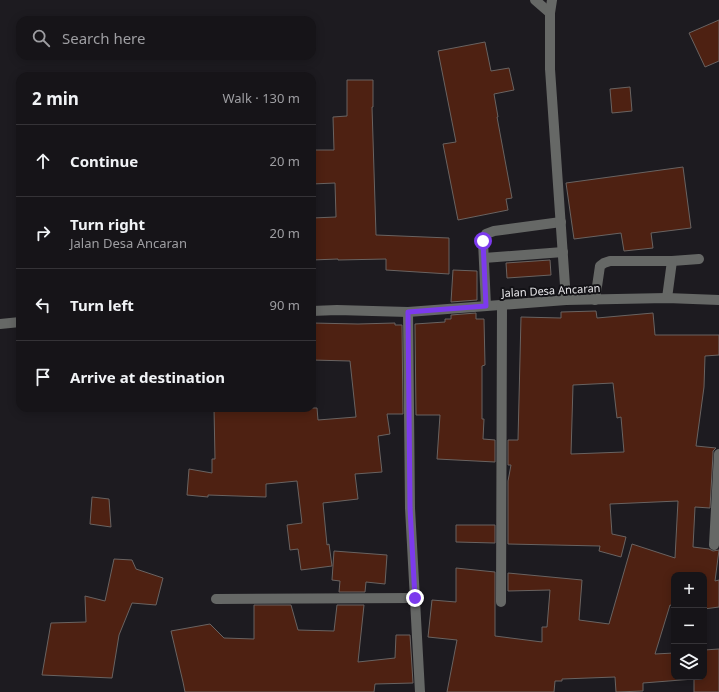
<!DOCTYPE html>
<meta charset="utf-8">
<style>
:root{--surface:#161418;--page:#1f1d21;--text:#f1f3f6;--muted:#9e9ea2;--line:#353337}
body{margin:0;font-family:"Noto Sans",sans-serif;background:var(--page);color:var(--text)}
.controls{position:absolute;right:12px;bottom:12px;display:grid;overflow:hidden;border-radius:8px;box-shadow:0 2px 10px #0003}
.controls button{width:36px;height:36px;display:grid;place-items:center;padding:0;border:0;border-bottom:1px solid var(--line);background:var(--surface);color:var(--text);font:20px sans-serif}
.stop{position:absolute;width:12px;height:12px;margin:-9px;border:3px solid #7c3aed;border-radius:50%;background:#fff}
.stop.end{background:#7c3aed;border-color:#fff;box-shadow:0 1px 4px #0008}
.list{margin:0;padding:0;list-style:none}
h2{display:flex;justify-content:space-between;align-items:center;height:52px;margin:0;padding:0 16px;font-size:17px}
h2 small{font-size:13px;font-weight:400;color:var(--muted)}
.list li{display:grid;grid-template-columns:26px 1fr auto;gap:12px;align-items:center;box-sizing:border-box;height:72px;padding:0 16px;border-top:1px solid var(--line)}
.list b{display:block;font-size:15px;white-space:nowrap}
.list p{margin:0;font-size:13px;white-space:nowrap;color:var(--muted)}
.list em{font-size:13px;font-style:normal;color:var(--muted)}
.icon{flex:none;width:22px;height:22px;fill:none;stroke:currentColor;stroke-width:2;stroke-linecap:round;stroke-linejoin:round}
.map{position:relative;flex:none;width:719px;height:692px;overflow:hidden}
.search{position:absolute;background:var(--surface);box-shadow:0 2px 10px #0003;left:16px;top:16px;width:300px;height:44px;display:flex;align-items:center;gap:10px;box-sizing:border-box;padding:0 14px;border-radius:12px;color:var(--muted);font-size:15px}
.panel{position:absolute;background:var(--surface);box-shadow:0 2px 10px #0003;left:16px;top:72px;width:300px;height:340px;border-radius:12px}
.map>svg:first-child{display:block}
</style>
<div class="map">
<svg width="719" height="692" viewBox="0 0 719 692">
<rect width="100%" height="100%" fill="#1d1b20"/>
<g fill="#4e2112" stroke="#696361" fill-rule="evenodd">
<path d="M719 20V61L705 67 689 33Z"/>
<path d="M485 42 491 71 509 68 514 90 494 94 498 117H497L512 198 506 199 508 210 458 220 443 144 456 142 438 51Z"/>
<path d="M347 80H373V107H372L376 235 449 238V274L386 270V259L338 260V259L312 260V218L336 217 335 183 312 184V150H334L333 117 347 116Z"/>
<path d="M630 87 632 111 612 113 610 89Z"/>
<path d="M683 167 691 228 651 233 653 248 624 251 621 233 574 239 566 183Z"/>
<path d="M550 260 551 275 507 278 506 263Z"/>
<path d="M453 270 477 271V300L451 302Z"/>
<path d="M596 311 597 318 653 313 655 335H719V355L705 356 704 387 696 446 716 448 713 451V454L710 508 695 507 693 547 709 549 713 551 719 550 715 581 719 580V607L704 609V575H674V606L670 605 655 654 674 653V677H704V650L719 649V692H694V679L643 683V691L616 692 615 677 562 679V681H555L554 692H447L457 640 428 637 432 600 456 602V568L495 572V636L542 642V627H547L550 590 508 591V573L582 580 579 620 609 624 632 544 675 558 678 501 610 504 612 534 626 537 621 557 599 551 600 546 508 544V481L511 465H508V440H518L521 317 561 318V312ZM613 383 617 418 621 417 624 452 571 454 573 385Z"/>
<path d="M476 313V319H484L485 365 482 366V419H484L483 439 495 440V462L437 459 440 415H416L415 324 445 322V319H451V315Z"/>
<path d="M312 323 358 324 395 323V325H402L403 414H387L390 434 378 436 382 472 355 474 358 499 323 503 327 545 329 544 332 566 301 570 298 549 290 550 287 525 302 523 297 481 266 484V497L208 495V497L187 495 189 469 212 473V459H215L214 408H317L318 420 356 417 350 361 312 360Z"/>
<path d="M92 497 109 499 111 527 90 524Z"/>
<path d="M456 525H495V543L456 542Z"/>
<path d="M334 551 387 555 385 584 366 582 365 592H339L340 581 332 580Z"/>
<path d="M114 559 132 560 136 569 163 578 156 605 132 603 119 635 112 678 42 675 51 623 86 622 85 596 105 601Z"/>
<path d="M254 605H291L298 630 334 631 337 605H364L358 662 395 658 396 635H410L413 683 375 684 374 692H185L183 682 171 631 210 624 224 638 254 639Z"/>
</g>
<g fill="none" stroke-linecap="round" stroke-linejoin="round">
<g stroke="#666866" stroke-width="10">
<path d="M535 0 550 13"/>
<path d="M484 258 563 252"/>
<path d="M672 261 699 259"/>
<path d="M595 300 600 266 604 263 610 261H672L667 298"/>
<path d="M486 306 483 241 486 234 494 231 561 222"/>
</g>
<g stroke="#666866" stroke-width="10">
<path d="M552 0 550 13V69L566 300"/>
<path d="M312 311 337 310 408 312 566 300 667 298 719 300"/>
<path d="M408 312 410 508 420 692"/>
<path d="M0 324 20 322"/>
<path d="M714 545 719 454"/>
<path d="M216 599 415 598"/>
<path d="M501 602 502 305"/>
</g>
</g>
<g fill="none" stroke-linecap="round" stroke-linejoin="round">
<path stroke="#7c3aed" stroke-width="5" d="M415 598 410 508 408 312 486 306 483 241"/>
</g>
<g text-anchor="middle" dominant-baseline="central" stroke-width="4" stroke-linejoin="round" paint-order="stroke">
<g font-size="11" fill="#e9e8eb" stroke="#131216">
<text transform="translate(551 290) rotate(-3)">Jalan Desa Ancaran</text>
</g>
</g>
</svg>
<div class="controls">
<button>+</button>
<button>−</button>
<button><svg class="icon" aria-label="layers" viewBox="0 0 24 24"><path d="M12 4l9 5-9 5-9-5zM3 14l9 5 9-5"/></svg></button>
</div>
<div class="stop" style="left:483px;top:241px"></div>
<div class="stop end" style="left:415px;top:598px"></div>
<div class="search"><svg class="icon" aria-label="search" viewBox="0 0 24 24"><circle cx="10" cy="10" r="6"/><path d="M15 15l6 6"/></svg>Search here</div>
<section class="panel">
<h2>2 min<small>Walk · 130 m</small></h2>
<ul class="list">
<li><svg class="icon" aria-label="ahead" viewBox="0 0 24 24"><path d="M12 20V5M6 11l6-6 6 6"/></svg><div><b>Continue</b></div><em>20 m</em></li>
<li><svg class="icon" aria-label="right" viewBox="0 0 24 24"><path d="M7 20v-9h11M14 6l5 5-5 5"/></svg><div><b>Turn right</b><p>Jalan Desa Ancaran</p></div><em>20 m</em></li>
<li><svg class="icon" aria-label="left" viewBox="0 0 24 24"><path d="M17 20v-9H6M10 6l-5 5 5 5"/></svg><div><b>Turn left</b></div><em>90 m</em></li>
<li><svg class="icon" aria-label="arrive" viewBox="0 0 24 24"><path d="M6 21V4h12l-3 4 3 4H6"/></svg><div><b>Arrive at destination</b></div></li>
</ul>
</section>
</div>
